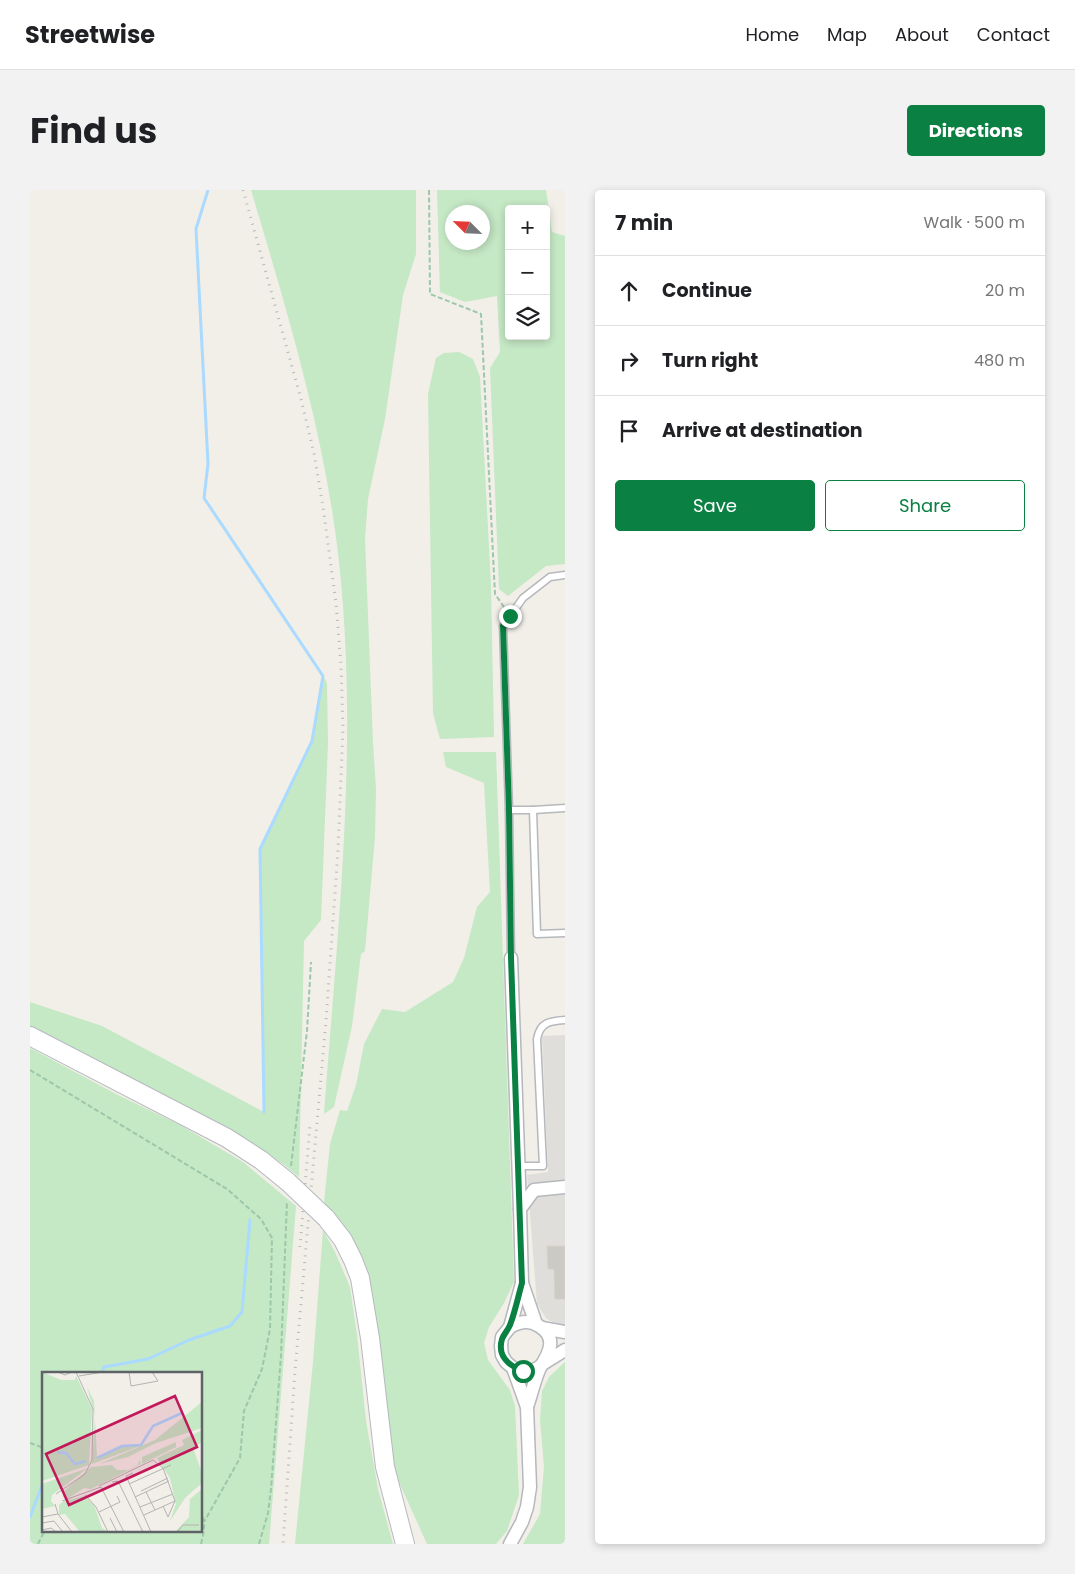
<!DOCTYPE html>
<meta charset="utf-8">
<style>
:root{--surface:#fff;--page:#f2f2f2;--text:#202124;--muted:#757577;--line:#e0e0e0;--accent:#0b8043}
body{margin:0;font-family:Poppins,sans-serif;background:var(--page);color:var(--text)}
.controls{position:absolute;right:15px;top:15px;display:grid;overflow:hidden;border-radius:5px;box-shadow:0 2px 8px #0003}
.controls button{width:45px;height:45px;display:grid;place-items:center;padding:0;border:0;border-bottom:1px solid var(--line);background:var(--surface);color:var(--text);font:25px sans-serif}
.compass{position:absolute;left:415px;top:15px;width:45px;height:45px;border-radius:50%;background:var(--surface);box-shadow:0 2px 8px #0003;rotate:294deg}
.stop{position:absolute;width:15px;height:15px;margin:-11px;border:4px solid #0b8043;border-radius:50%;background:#fff}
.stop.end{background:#0b8043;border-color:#fff;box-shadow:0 1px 5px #0008}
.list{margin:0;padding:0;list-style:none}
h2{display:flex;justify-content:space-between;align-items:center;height:65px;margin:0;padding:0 20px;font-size:21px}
h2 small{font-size:16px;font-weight:400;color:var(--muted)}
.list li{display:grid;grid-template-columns:32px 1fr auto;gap:15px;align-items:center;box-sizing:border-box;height:70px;padding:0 20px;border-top:1px solid var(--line)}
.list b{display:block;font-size:19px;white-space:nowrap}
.list em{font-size:16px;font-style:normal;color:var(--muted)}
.actions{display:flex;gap:10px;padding:15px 20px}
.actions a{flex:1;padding:11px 0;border:1px solid var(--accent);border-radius:5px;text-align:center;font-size:18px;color:var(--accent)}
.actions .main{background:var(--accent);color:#fff}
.icon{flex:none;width:28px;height:28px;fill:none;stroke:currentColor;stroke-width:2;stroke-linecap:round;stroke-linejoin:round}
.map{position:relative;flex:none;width:535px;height:1354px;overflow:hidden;border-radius:5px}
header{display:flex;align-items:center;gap:30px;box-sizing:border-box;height:70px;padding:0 25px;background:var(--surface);border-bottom:1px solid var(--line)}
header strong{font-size:24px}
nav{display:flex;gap:28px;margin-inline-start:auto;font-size:18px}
.intro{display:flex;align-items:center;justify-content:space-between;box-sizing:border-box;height:120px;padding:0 30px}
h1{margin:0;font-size:35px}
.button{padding:12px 22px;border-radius:5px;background:var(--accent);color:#fff;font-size:18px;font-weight:700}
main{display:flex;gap:30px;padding:0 30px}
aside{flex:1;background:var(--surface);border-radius:5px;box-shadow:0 2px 8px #0003}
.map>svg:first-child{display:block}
</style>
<header>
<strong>Streetwise</strong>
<nav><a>Home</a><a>Map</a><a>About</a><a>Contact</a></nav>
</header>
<div class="intro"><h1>Find us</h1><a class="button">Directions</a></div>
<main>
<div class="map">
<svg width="535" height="1354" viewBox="0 0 535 1354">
<rect width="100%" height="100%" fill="#f1efe8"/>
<path fill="#e0deda" d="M535 845V1137L528 1136 516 1128 507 1114 497 985 518 982 512 846Z"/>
<g fill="#c5e8c5" fill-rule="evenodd">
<path d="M221 0H386V64L373 105 355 229 338 309 335 349 343 553 346 599 345 647 335 761 331 764 322 836 304 917 294 924C308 732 331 538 306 347 290 229 255 114 221 0Z"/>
<path d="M407 0H516L522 42 535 46V374L516 376 478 406 469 399 460 178 470 162 467 106 435 112 410 102ZM479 19H516V146H479ZM422 22H452V52H422Z"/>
<path d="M429 162 443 169 450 187 461 395 464 547 410 549 403 523 398 204 406 168 414 163Z"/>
<path d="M293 486 297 493 298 553 291 730 274 751 269 987 253 974 198 939 0 838V812L72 836 234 922 230 659 282 551Z"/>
<path d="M413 562H466L484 1092 474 1113 459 1137 454 1153 458 1170 480 1200 485 1216 489 1305 477 1341 466 1354H397L364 1281 332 1069 308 1029 294 1012 300 954 310 920 317 921 326 895 334 854 352 819 375 822 423 792 434 768 447 717 460 702 454 593 416 577Z"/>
<path d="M0 858 86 904 150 935 213 972 266 1016 239 1354H0ZM14 1183H171V1340H14Z"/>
<path d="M293 1040 305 1062 320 1097 327 1145 336 1231 348 1299 363 1354H265L283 1172Z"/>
<path d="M535 1172V1354H493L510 1324 514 1277 510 1230 512 1201 519 1187Z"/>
</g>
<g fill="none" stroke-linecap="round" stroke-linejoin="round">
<g stroke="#aadaff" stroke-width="3">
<path d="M178 0 166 39 178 274 174 308 293 486 282 551 230 659 234 922"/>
<path d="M71 1183 74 1177 118 1169 159 1150 200 1136 212 1122 220 1030"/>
<path d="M0 1327 14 1290"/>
</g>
</g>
<path fill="#cccac5" stroke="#d6d1c6" d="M517 1056H535V1109H525L524 1079H518Z"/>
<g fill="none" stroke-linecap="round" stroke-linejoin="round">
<defs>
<g id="lane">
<path d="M479 620H503L507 744 535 743"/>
<path d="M503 620 535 618"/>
<path d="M481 768 479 620 473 436 493 408 520 387 535 385"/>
<path d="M489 976H513L507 849C510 832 520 831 535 830"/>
</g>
<g id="street">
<path d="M481 768 490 1019"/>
<path d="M492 1093 506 1134"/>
<path d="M480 1137C489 1132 499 1129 509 1136 527 1147 520 1162 511 1176 506 1184 501 1206 497 1217"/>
<path d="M512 1138 535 1142"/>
<path d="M514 1173 535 1160"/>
<path d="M511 1176 504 1180 493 1181 483 1178 476 1172 472 1165 471 1156 472 1147 480 1137 492 1093 490 1019 504 1000 535 997"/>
<path d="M480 1354 492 1332 497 1317 500 1297 497 1217 483 1178"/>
</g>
<g id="secondary">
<path d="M0 846 197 948 231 970 258 992"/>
<path d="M296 1028 313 1050 323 1070 330 1088 340 1148 355 1277 375 1354"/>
</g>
</defs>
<use href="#lane" stroke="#b5b8bc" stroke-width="9"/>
<use href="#street" stroke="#b5b8bc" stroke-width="15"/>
<use href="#secondary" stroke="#b6babf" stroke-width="20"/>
<g stroke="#9cc7a9" stroke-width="2" stroke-dasharray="5 2.5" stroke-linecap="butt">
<path d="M399 0 400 104 451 124 465 404 476 420"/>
<path d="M0 880 197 999 231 1029 242 1048 240 1139 232 1179 214 1221 210 1268 174 1332"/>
<path d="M261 976 277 841 281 772"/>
<path d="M0 1253 14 1258"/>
<path d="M8 1354 15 1340"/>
<path d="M171 1354C174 1342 176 1332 171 1321"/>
<path d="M229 1354 238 1323 241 1299 251 1165 257 1011"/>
</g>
<use href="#lane" stroke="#fff" stroke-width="6"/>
<use href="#street" stroke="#fff" stroke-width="12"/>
<use href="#secondary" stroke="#fff" stroke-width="18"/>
<g stroke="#b6b7b8" stroke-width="3" stroke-dasharray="1 6" stroke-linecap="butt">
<path d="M213 0 271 209 284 263 293 317 306 413 311 475 313 538 308 660 296 831 265 1181 253 1354"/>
<path d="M270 1057 280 935"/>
</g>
<defs>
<path id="secondary-bridge" d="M258 992 296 1028"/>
</defs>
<use href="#secondary-bridge" stroke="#b6babf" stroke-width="20" stroke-linecap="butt"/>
<use href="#secondary-bridge" stroke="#fff" stroke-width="18"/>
</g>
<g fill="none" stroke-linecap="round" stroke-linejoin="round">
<path stroke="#0b8043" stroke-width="6" d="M480 426 473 436 479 620 481 768 492 1093C488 1107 485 1122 480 1135 478 1140 474 1144 472 1149 467 1166 479 1176 493 1181"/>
</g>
<g transform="translate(12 1182)">
<rect width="160" height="160" fill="#f1efe8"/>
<path d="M0 0 19 8H33L34 4 50 37 47 93 0 109ZM45 15 52 29 55 85 80 74H98L50 92 53 44ZM160 30V56L114 71 86 85 57 92 113 68ZM160 58V70L151 76 160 101V111L143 126 128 149 134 132 128 106 115 86 142 73 140 68ZM134 70V75L100 92V85ZM97 88 99 92 49 117 42 116 25 127 21 125V120L49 95 70 93 75 98H86L96 93ZM46 96 10 123 9 129 13 134 0 137V112ZM160 117V160H133L147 145 148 127ZM42 124 52 133 60 156 66 160H38L23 142 17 143V133L22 129Z" fill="#c5e8c5"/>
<path fill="none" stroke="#aadaff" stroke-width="2.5" d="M15 80 24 81 33 92 44 89M55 86 80 74 99 73 111 54 140 41"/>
<path fill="none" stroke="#b3b3b1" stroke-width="1" d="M16 0 23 3 30 0M87 0 89 14 116 9 110 0M37 4 61 0M91 101 84 104 109 160M70 110 76 109 101 160M87 112 129 93M57 114 111 88 121 96 133 129M99 119 126 106M104 120 113 138M14 122 43 102 50 88 51 37 34 0M43 123 54 135 66 160M93 125 127 109M20 129 59 115 82 160M98 135 131 122M57 140 78 130 75 124M16 142 30 160M102 143 113 138 133 129 126 145 121 134M0 145 16 142 13 132M68 146 75 160M0 151 12 149 21 160M0 158 9 156 14 160M135 160 141 153H157"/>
<path fill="#c2185b" fill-opacity="0.15" stroke="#c2185b" stroke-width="2.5" d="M133 24 155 75 27 133 4 82Z"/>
<rect width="160" height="160" fill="none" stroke="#5f6368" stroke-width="2.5"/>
</g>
</svg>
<div class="controls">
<button>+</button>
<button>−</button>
<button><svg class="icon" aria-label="layers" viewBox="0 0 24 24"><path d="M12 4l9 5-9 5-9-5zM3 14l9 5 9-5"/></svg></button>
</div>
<svg class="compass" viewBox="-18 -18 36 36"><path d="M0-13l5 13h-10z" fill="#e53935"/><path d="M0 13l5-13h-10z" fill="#757577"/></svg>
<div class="stop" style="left:493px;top:1181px"></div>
<div class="stop end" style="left:480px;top:426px"></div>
</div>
<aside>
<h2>7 min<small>Walk · 500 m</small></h2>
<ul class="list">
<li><svg class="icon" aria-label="ahead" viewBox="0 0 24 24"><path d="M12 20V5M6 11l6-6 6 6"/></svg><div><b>Continue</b></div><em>20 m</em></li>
<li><svg class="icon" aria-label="right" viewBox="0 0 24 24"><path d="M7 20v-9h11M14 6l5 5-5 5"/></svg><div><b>Turn right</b></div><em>480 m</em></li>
<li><svg class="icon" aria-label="arrive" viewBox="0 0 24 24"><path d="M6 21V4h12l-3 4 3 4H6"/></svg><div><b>Arrive at destination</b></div></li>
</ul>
<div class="actions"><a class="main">Save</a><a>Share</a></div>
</aside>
</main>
